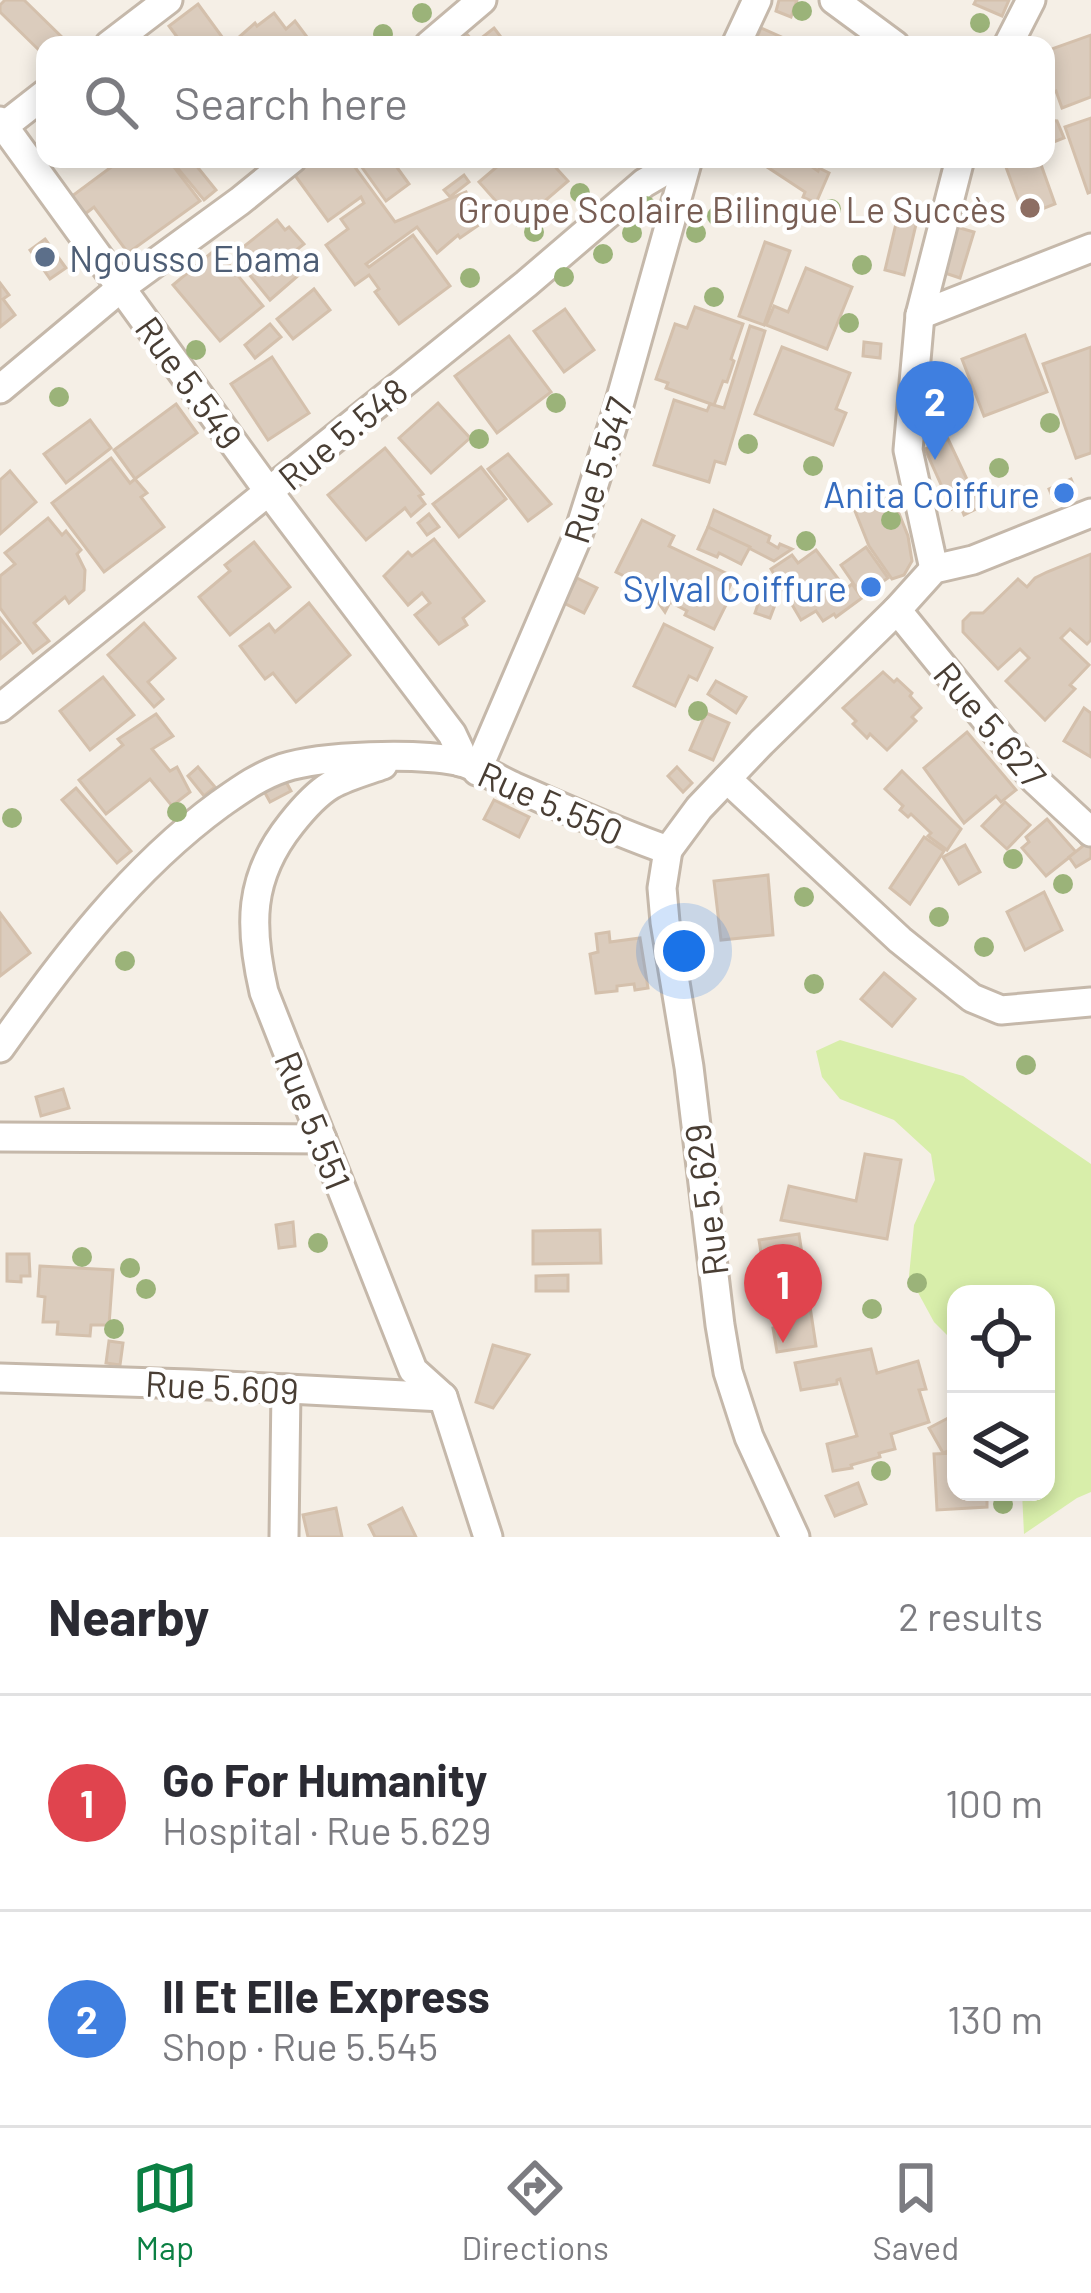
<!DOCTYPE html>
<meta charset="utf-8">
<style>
:root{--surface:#fff;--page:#f7f7f7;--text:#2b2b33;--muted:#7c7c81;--line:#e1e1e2;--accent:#0b8043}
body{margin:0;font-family:Barlow,sans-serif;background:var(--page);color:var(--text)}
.controls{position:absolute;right:36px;bottom:36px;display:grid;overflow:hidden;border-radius:24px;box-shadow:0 6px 18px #0003}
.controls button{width:108px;height:108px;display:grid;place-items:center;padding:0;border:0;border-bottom:3px solid var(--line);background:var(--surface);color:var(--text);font:60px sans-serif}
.you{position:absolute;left:684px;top:951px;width:42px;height:42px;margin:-30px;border:9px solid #fff;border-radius:50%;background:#1a73e8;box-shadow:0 0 0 18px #1a73e833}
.badge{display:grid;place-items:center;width:78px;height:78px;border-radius:50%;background:var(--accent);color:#fff;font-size:39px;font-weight:700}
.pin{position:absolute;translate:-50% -99px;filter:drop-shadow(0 3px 6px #0008)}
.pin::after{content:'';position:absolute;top:63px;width:42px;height:36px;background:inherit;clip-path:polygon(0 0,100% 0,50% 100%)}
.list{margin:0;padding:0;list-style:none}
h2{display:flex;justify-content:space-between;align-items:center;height:156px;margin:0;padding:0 48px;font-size:51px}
h2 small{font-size:39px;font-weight:400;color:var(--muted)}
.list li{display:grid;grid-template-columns:78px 1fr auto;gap:36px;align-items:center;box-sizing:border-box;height:216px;padding:0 48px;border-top:3px solid var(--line)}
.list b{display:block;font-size:45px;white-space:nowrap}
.list p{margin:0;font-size:39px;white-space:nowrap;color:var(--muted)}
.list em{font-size:39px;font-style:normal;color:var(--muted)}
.icon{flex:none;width:66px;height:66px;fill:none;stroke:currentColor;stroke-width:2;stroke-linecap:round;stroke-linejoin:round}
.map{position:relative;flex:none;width:1091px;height:1537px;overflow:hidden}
.search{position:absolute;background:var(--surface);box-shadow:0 6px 18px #0003;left:36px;right:36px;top:36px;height:132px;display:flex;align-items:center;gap:30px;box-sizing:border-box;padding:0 42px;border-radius:24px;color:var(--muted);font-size:45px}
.sheet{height:588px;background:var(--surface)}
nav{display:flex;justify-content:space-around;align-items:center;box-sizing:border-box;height:168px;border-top:3px solid var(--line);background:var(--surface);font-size:33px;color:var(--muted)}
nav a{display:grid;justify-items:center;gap:6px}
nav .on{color:var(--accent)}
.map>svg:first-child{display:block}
</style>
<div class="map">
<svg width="1091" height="1537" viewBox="0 0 1091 1537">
<rect width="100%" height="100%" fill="#f5efe6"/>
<path fill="#d8eeaa" d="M840 1040 963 1076 1091 1164V1492L1077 1498 1024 1534 1022 1492H1046V1294H956V1344L934 1322 909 1276 914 1225 935 1180 931 1154 894 1120 840 1099 822 1077 816 1051Z"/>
<g fill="#dbccbd" stroke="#d4c0ac" stroke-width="3">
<path d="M5 0H24L70 45H45V56L0 12V5Z"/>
<path d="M779 0H797L791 17 776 11Z"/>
<path d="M976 0H1009L1002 16 974 4Z"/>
<path d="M198 4 228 45H183L169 26Z"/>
<path d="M274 13 286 29 295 21 313 45H230L255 23 257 26Z"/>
<path d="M494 28 507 45H454L451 40 463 30 475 43Z"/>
<path d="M761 28 786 39 784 45H754Z"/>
<path d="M1091 35V97L1062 108 1056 91 1052 93 1046 77V51Z"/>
<path d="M1091 118V192L1088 193 1065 127Z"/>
<path d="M1046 120 1057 121 1064 138 1046 145Z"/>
<path d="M122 159H168L200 201 128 253 94 207 81 217 68 199Z"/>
<path d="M170 159H191L216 190 204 200Z"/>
<path d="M314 159H349L395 222 466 192 483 222 460 238 458 235 437 253 417 227 366 264 369 267 413 235 450 286 399 324 375 292 379 289 369 275 355 285 326 245 348 229 341 219 364 203 361 197 328 221 294 174Z"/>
<path d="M356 159H391L409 184 386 201Z"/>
<path d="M506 159H548L568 181 517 225 479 182Z"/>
<path d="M755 159H801L818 171 819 168 829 173 816 203 803 197 805 192Z"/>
<path d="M1003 159H1039L1055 204 1024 216Z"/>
<path d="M464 175 469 182 450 197 444 190Z"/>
<path d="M899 211 918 216 904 275 885 270Z"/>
<path d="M277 220 285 230 289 227 304 244 295 251 308 267 270 300 239 262 248 255 242 248Z"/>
<path d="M953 226 974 232 960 278 939 271Z"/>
<path d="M45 239 66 268 50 279 30 250Z"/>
<path d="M765 242 790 251 764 325 739 316Z"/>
<path d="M216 249 263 306 220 341 173 285Z"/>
<path d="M806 268 852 287 827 349 766 325 774 306 788 312Z"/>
<path d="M0 283 9 295 3 299 15 315 0 327Z"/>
<path d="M314 289 330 310 293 339 277 319Z"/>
<path d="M695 307 743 324 731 359 734 361 727 382 723 381 714 405 666 388 668 383 656 379 675 324 687 328Z"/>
<path d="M565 309 594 350 564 372 534 331Z"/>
<path d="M270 324 281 337 255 358 245 345Z"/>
<path d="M750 326 765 331 725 464 715 461 709 482 654 465 674 400 707 411 710 404 724 408Z"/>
<path d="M1025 335 1047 392 984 416 962 359Z"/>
<path d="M509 336 551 392 497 433 455 376Z"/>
<path d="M864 342 881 344 880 358 863 356Z"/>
<path d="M782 347 850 373 836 409 846 413 833 445 755 414Z"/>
<path d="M1091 347V453L1076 458 1043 364Z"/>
<path d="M272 357 309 413 268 440 231 384Z"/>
<path d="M438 403 470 438 431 473 399 438Z"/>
<path d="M176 404 197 433 135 479 114 450Z"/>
<path d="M90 420 111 448 66 483 44 454Z"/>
<path d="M948 439 980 507 964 515 960 505 952 509 925 449Z"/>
<path d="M385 448 423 494 419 496 425 504 411 516 405 508 366 540 328 495Z"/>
<path d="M508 454 551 504 528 521 488 469Z"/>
<path d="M111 458 130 483 135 479 147 493 141 497 164 527 104 572 52 503Z"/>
<path d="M481 467 506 499 459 537 433 504Z"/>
<path d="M10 471 36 502 0 534V480Z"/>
<path d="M1071 479 1076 491 1054 501 1049 489Z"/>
<path d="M892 496 908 536 912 561 904 575 892 579 869 546 855 511Z"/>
<path d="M714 510 770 536 768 542 778 548 780 544 792 549 774 561 708 527Z"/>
<path d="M429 514 439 527 427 535 418 523Z"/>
<path d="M48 518 62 535 66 531 81 550 77 554 85 570 84 590 69 603 65 597 34 623 49 641 33 653 0 608V576L15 564 5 553Z"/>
<path d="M642 520 674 536 669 546 734 577 725 597 729 599 714 629 685 615 687 611 670 602 665 612 653 595 655 591 616 572Z"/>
<path d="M708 527 750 547 741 564 719 553 717 557 698 549Z"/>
<path d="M434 539 484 601 463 618 467 625 439 644 415 615 430 603 422 593 408 605 384 576 408 552 412 556Z"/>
<path d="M254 542 290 587 230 635 199 597 230 571 225 565Z"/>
<path d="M866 547 888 578 862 596 841 565Z"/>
<path d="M816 550 846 589 852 584 862 598 836 617 834 614 823 621 816 611 801 620 771 569 792 555 798 563Z"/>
<path d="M1091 554V640L1087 644 1070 629 1061 638 1089 665 1070 685 1075 689 1045 720 1006 681 1029 658 1020 649 998 669 963 632V621L971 613H983L1018 579 1027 587 1035 578 1047 572Z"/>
<path d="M577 578 597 588 584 613 564 603Z"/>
<path d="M763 589 774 592 771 601 776 602 770 618 755 613Z"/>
<path d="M309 603 350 655 296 702 273 673 265 679 240 646 269 624 275 632Z"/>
<path d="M0 618 20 643 0 659Z"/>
<path d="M144 623 175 658 148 682 163 699 154 707 108 655Z"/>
<path d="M664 624 712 648 697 680 689 676 675 706 634 686Z"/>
<path d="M883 672 894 682 897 679 912 693 910 696 921 708 912 717 916 721 887 750 870 734 867 738 853 724 856 721 843 708Z"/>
<path d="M103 677 134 715 90 750 60 711Z"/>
<path d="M716 681 746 697 736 713 708 694Z"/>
<path d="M1084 708 1091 713V757L1064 741Z"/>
<path d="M706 713 729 723 713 760 690 750Z"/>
<path d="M156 714 173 736 152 749 170 771 177 767 190 792 172 806 150 779 106 814 79 780 123 745 118 739Z"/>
<path d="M967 732 1016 790 1001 802 996 796 964 823 924 768Z"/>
<path d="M198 767 215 787 204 796 188 776Z"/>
<path d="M677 767 692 783 683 792 668 776Z"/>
<path d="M902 771 961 829 947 850 928 836 931 833 911 814 908 817 900 810 903 806 885 789Z"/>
<path d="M285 780 291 791 270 802 264 791Z"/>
<path d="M76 788 131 851 117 863 62 800Z"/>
<path d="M494 800 529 817 519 837 484 819Z"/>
<path d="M1005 802 1030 825 1007 849 982 826Z"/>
<path d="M1047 819 1076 852 1046 876 1022 848 1029 842 1026 837Z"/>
<path d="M1086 836 1091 840V858L1076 867 1069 857 1083 846 1080 842Z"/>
<path d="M924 837 944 851 910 904 890 888Z"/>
<path d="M965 845 980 872 959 884 943 857Z"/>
<path d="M768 875 773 935 721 940 714 881Z"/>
<path d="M1044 892 1062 930 1025 950 1007 912Z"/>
<path d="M0 913 30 953 0 976Z"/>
<path d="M609 932 610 942 640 938 648 988 635 990 634 984 617 986V991L596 993 590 954 598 952 596 934Z"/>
<path d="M884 973 915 999 892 1026 861 999Z"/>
<path d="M63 1089 69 1108 41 1116 36 1097Z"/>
<path d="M865 1154 901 1160 887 1239 781 1220 789 1186 856 1201Z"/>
<path d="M293 1222 295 1246 279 1248 276 1225Z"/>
<path d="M600 1230 601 1263 533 1264V1231Z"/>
<path d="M799 1234 816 1346 777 1352 773 1328 786 1326 783 1309 777 1311 772 1279H778L775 1263 763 1265 759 1240Z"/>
<path d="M7 1254H29L30 1276H21V1282L7 1281Z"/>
<path d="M40 1266 113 1270 109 1325H91L90 1336 57 1334 58 1322H43L45 1297 38 1296Z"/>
<path d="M568 1275V1291H536V1276Z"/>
<path d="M109 1341 123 1343 120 1365 106 1363Z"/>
<path d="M493 1345 529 1355 493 1408 476 1402Z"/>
<path d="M871 1349 877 1373 918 1361 926 1389 919 1390 929 1422 891 1434 895 1449 879 1453 880 1457 851 1465 852 1468 833 1471 827 1444 857 1436 840 1379 837 1380V1384L801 1390 795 1363Z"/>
<path d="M956 1414V1448L943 1453 929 1428Z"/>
<path d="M956 1453V1492H987V1507L937 1510 934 1454Z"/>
<path d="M858 1483 866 1504 835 1516 826 1496Z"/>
<path d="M336 1508 342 1537H308L303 1515Z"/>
<path d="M402 1508 416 1537H375L369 1525Z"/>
</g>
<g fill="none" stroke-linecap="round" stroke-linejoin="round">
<defs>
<g id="street">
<path d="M834 0 895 45"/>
<path d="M109 45 168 0"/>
<path d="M429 45 482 0"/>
<path d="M736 45 757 0"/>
<path d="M1008 45 1031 0"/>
<path d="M0 121 269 492 452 734 460 751V762"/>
<path d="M0 129 45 94"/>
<path d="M920 315 1091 248"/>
<path d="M0 389 122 287 240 201 292 159"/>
<path d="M934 569 908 450 920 315 960 159"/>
<path d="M897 610 1035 780 1091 832"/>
<path d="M0 708 526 284 644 183 685 159"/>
<path d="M383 765C366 771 347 776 331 785 316 794 302 810 291 824 248 878 249 927 264 992L413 1370 443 1397 488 1537"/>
<path d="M477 771 577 538 617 412 688 159"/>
<path d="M727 779 900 940 972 998 1001 1010 1091 1002"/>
<path d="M668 850 662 888 665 922 689 1067 720 1325 728 1372 749 1437 795 1537"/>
<path d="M0 1048C63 959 131 869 220 804 240 790 259 776 283 768 323 755 416 753 457 761 476 765 497 779 515 787 566 809 616 832 668 850L699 808 761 743 897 610 934 569 973 560 1091 513"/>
<path d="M0 1137 322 1139"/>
<path d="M0 1378 189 1384 443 1397"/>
<path d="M284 1537 286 1389"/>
</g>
</defs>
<use href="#street" stroke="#c5b8aa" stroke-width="33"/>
<use href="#street" stroke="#fff" stroke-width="27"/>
</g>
<g fill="#9bb379">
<circle cx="802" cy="11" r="10"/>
<circle cx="422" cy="13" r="10"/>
<circle cx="980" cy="23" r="10"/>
<circle cx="383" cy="34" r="10"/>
<circle cx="580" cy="193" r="10"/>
<circle cx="646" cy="206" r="10"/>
<circle cx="831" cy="209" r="10"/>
<circle cx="717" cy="216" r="10"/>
<circle cx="534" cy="232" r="10"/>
<circle cx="632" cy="233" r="10"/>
<circle cx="696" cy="233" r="10"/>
<circle cx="603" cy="254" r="10"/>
<circle cx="862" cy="265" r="10"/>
<circle cx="564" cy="277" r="10"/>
<circle cx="470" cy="278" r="10"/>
<circle cx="714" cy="297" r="10"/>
<circle cx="849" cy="323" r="10"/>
<circle cx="196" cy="350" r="10"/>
<circle cx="59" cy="397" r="10"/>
<circle cx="556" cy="403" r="10"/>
<circle cx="1050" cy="423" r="10"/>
<circle cx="479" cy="439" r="10"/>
<circle cx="748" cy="444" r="10"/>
<circle cx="813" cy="466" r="10"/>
<circle cx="999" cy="468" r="10"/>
<circle cx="891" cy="520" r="10"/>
<circle cx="806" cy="541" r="10"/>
<circle cx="698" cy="711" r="10"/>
<circle cx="177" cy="812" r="10"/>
<circle cx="12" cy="818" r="10"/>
<circle cx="1013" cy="859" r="10"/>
<circle cx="1063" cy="884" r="10"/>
<circle cx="804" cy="897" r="10"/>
<circle cx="939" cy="917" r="10"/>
<circle cx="984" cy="947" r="10"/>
<circle cx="125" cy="961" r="10"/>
<circle cx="814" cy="984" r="10"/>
<circle cx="1026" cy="1065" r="10"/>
<circle cx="318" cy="1243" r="10"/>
<circle cx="82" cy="1257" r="10"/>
<circle cx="130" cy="1268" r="10"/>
<circle cx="917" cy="1283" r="10"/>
<circle cx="146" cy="1289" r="10"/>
<circle cx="872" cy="1309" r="10"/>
<circle cx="114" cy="1329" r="10"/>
<circle cx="881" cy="1471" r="10"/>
<circle cx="1003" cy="1504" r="10"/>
</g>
<circle fill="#8d6e63" stroke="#fff" stroke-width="4.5" cx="1030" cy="208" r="12"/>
<circle fill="#5c6f8a" stroke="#fff" stroke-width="4.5" cx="45" cy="257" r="12"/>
<g fill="#3f7fe0" stroke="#fff" stroke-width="4.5">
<circle cx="1064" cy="493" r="12"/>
<circle cx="871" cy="587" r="12"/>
</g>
<g text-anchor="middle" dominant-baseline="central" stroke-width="9" stroke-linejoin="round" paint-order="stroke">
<g font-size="36" fill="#785e54" stroke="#fff" text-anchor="end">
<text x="1006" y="208">Groupe Scolaire Bilingue Le Succès</text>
</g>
<g font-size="36" fill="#4e5e75" stroke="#fff" text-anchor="start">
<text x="69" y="257">Ngousso Ebama</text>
</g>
<g font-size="36" fill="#493e34" stroke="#fff">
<text transform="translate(190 382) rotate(54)">Rue 5.549</text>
<text transform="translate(342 433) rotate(-39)">Rue 5.548</text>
<text transform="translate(597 470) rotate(-72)">Rue 5.547</text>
<text transform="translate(991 724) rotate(50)">Rue 5.627</text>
<text transform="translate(551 802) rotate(24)">Rue 5.550</text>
<text transform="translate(314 1120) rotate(68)">Rue 5.551</text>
<text transform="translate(705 1200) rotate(-97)">Rue 5.629</text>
<text transform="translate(222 1386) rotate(3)">Rue 5.609</text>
</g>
<g font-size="36" fill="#366cbe" stroke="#fff" text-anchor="end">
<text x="1040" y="493">Anita Coiffure</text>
<text x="847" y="587">Sylval Coiffure</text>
</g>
</g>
</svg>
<div class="controls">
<button><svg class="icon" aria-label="locate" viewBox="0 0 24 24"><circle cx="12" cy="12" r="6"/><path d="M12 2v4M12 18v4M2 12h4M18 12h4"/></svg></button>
<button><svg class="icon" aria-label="layers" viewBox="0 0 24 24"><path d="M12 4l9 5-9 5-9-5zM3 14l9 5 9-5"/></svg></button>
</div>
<div class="you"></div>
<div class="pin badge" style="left:783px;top:1343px;background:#e0444e">1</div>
<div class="pin badge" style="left:935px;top:460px;background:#3f7fe0">2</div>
<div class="search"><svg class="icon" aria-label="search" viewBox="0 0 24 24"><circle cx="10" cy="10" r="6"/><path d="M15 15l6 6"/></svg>Search here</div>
</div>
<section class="sheet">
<h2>Nearby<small>2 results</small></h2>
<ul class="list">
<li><span class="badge" style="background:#e0444e">1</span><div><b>Go For Humanity</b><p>Hospital · Rue 5.629</p></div><em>100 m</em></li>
<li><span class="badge" style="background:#3f7fe0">2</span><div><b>Il Et Elle Express</b><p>Shop · Rue 5.545</p></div><em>130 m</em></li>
</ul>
</section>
<nav>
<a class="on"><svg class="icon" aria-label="map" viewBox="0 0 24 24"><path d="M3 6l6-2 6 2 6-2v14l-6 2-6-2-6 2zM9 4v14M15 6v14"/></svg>Map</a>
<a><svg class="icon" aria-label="directions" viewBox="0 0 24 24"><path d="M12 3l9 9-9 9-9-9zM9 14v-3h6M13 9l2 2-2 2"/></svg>Directions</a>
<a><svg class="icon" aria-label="saved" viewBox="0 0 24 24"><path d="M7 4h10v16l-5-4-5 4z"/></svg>Saved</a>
</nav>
